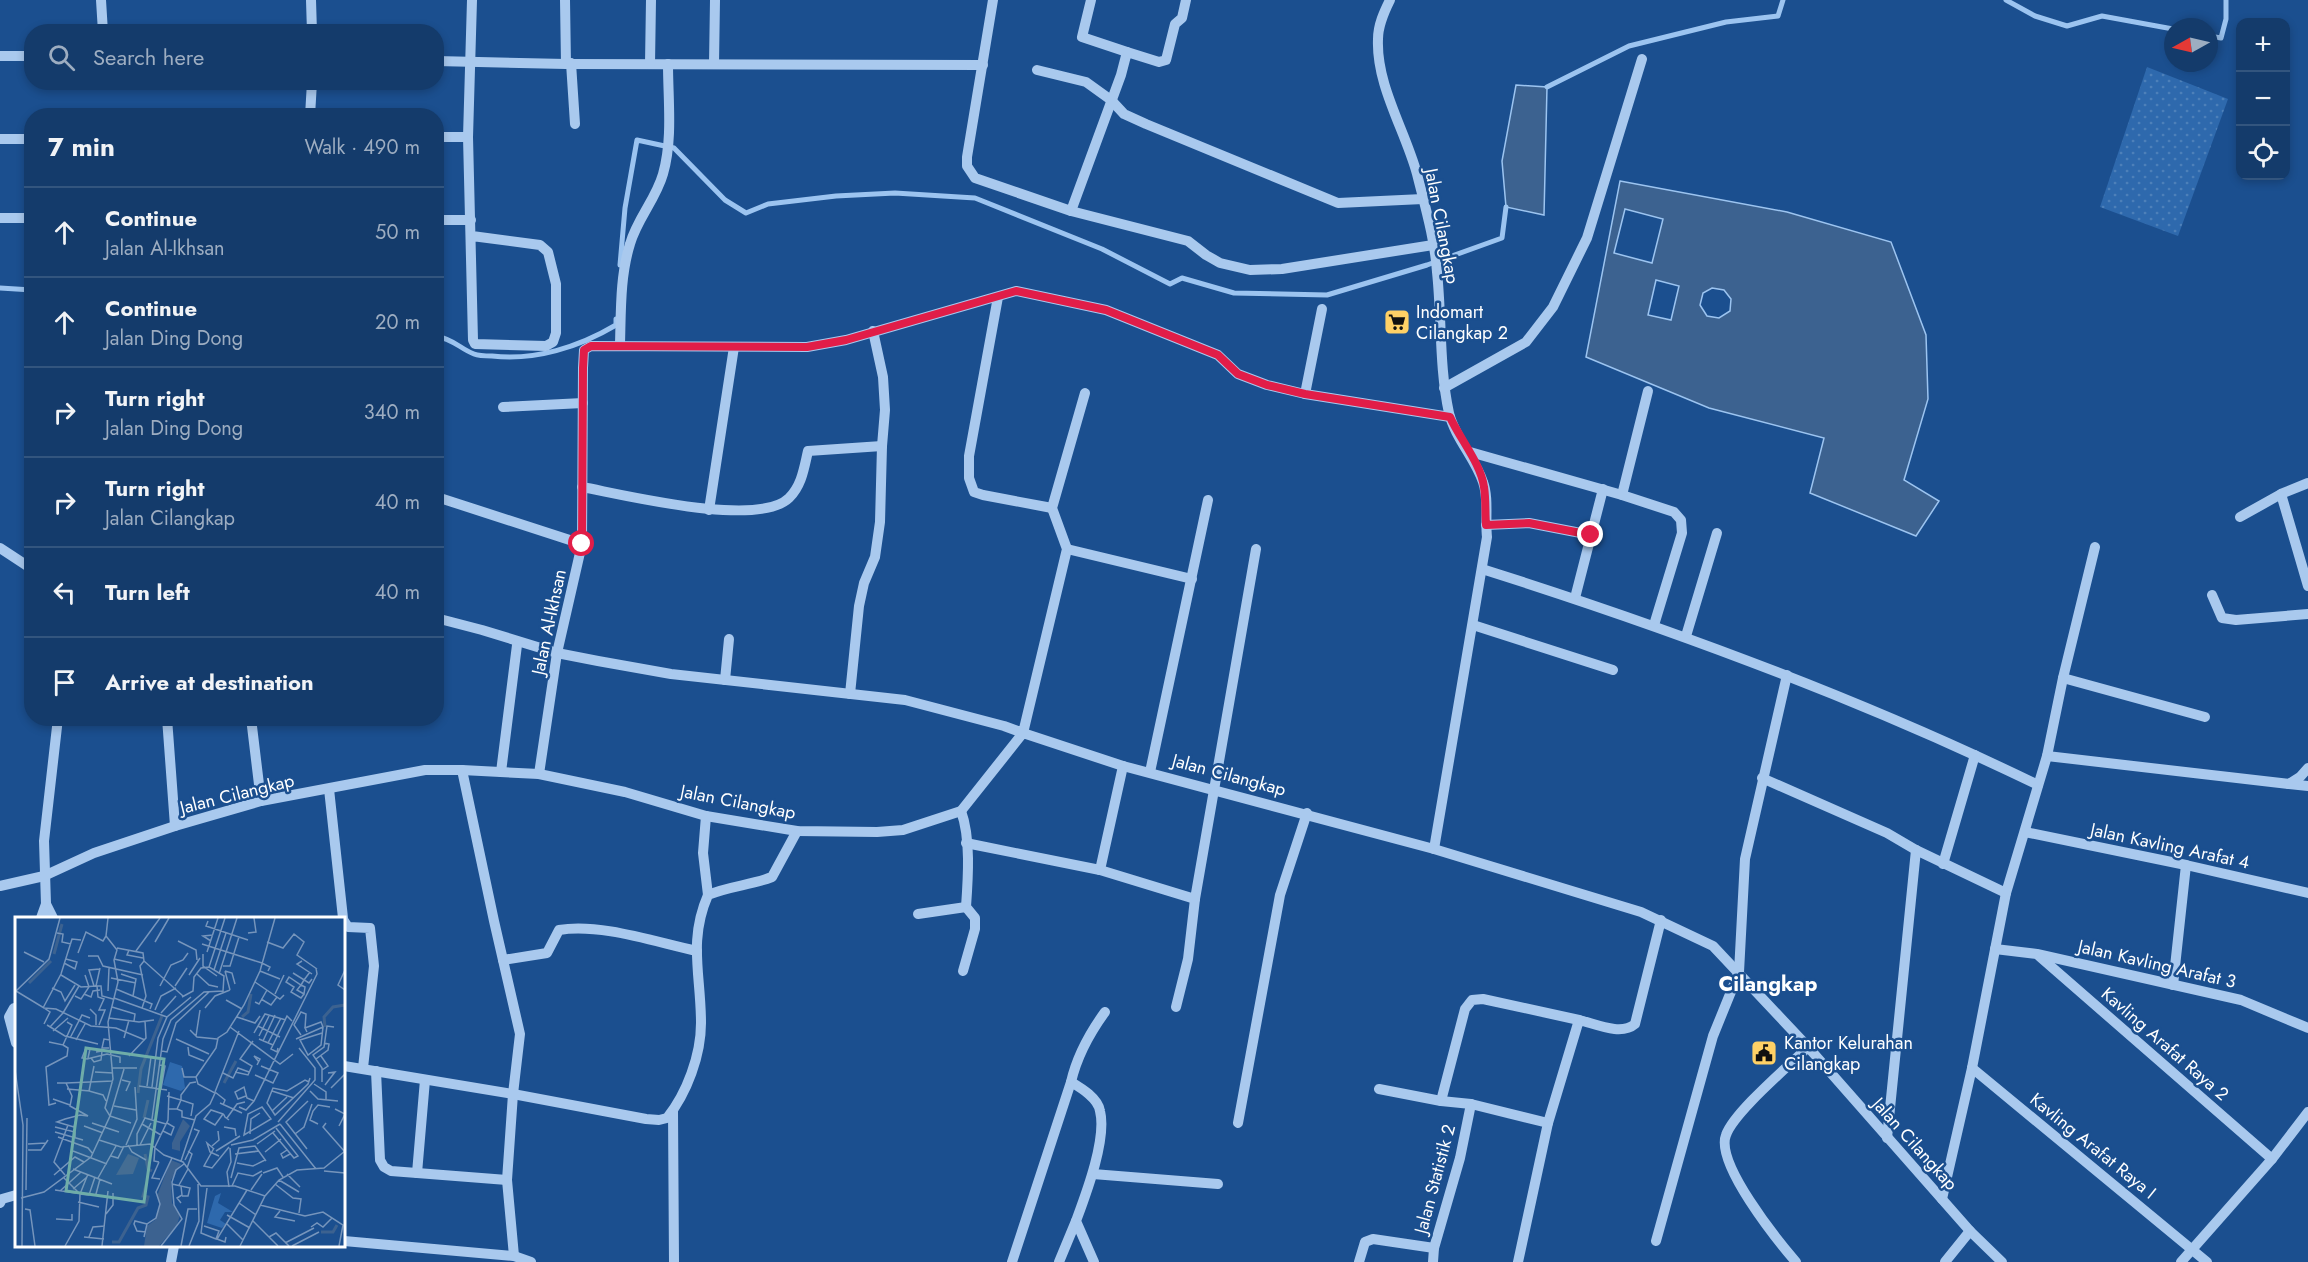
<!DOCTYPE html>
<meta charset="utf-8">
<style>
:root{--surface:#143b6b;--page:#1d4271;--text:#f1f3f6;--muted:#9dadc1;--line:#33557e}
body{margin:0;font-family:Jost,sans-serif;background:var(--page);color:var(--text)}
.controls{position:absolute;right:18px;top:18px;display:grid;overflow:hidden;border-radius:12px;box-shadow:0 3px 9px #0003}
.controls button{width:54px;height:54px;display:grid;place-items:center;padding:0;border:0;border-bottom:2px solid var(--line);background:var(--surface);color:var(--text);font:30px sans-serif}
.compass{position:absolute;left:2164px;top:18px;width:54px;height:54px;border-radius:50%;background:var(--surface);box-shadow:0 3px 9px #0003;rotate:262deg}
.stop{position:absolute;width:18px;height:18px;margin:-14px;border:4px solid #e11d48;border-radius:50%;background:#fff}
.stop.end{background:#e11d48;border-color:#fff;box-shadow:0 2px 6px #0008}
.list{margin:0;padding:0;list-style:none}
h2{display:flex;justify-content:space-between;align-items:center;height:78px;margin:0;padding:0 24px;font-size:26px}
h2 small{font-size:20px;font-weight:400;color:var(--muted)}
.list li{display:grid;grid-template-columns:39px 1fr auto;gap:18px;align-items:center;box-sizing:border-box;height:90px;padding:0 24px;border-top:2px solid var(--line)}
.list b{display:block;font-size:22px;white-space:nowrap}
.list p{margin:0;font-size:20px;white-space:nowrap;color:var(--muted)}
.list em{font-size:20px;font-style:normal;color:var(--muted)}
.icon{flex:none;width:33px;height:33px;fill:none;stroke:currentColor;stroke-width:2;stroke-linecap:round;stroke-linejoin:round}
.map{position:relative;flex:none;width:2308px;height:1262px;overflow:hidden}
.search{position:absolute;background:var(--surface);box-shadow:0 3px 9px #0003;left:24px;top:24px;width:420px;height:66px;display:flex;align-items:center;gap:15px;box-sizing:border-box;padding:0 21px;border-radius:24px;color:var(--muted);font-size:22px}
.panel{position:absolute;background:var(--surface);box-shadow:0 3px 9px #0003;left:24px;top:108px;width:420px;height:618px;border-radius:24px}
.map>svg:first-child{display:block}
</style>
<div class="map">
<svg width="2308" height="1262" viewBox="0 0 2308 1262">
<defs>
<pattern id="grass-dots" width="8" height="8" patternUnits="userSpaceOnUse" patternTransform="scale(1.5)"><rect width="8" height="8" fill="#2e69ad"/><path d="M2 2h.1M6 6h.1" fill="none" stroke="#4d80b9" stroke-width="1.8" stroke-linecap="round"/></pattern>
</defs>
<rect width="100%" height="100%" fill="#1b4f8f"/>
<path fill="url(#grass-dots)" d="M2147 67 2228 99 2178 236 2100 207Z"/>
<g fill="#3c6290" stroke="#9cc4f0" stroke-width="1.5" fill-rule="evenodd">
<path d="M1516 85 1547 87 1544 215 1506 207 1502 161Z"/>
<path d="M1620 181 1787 212 1891 242 1926 335 1928 399 1904 480 1939 501 1916 536 1810 493 1824 438 1709 408 1586 357ZM1625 209 1663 219 1652 263 1614 253ZM1656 280 1679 286 1671 320 1648 315ZM1712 288 1724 290 1731 299 1730 311 1719 318 1707 316 1700 305 1703 293Z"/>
</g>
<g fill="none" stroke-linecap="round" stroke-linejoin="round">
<g stroke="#9cc4f0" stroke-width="5">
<path d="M2006 0 2035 16 2067 26 2102 16 2173 29"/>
<path d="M2209 36 2221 38 2226 19V0"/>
<path d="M1547 87 1629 46 1726 22 1778 16 1783 0"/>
<path d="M620 265 625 208 637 140 674 148 725 200 746 213 768 204 836 196 895 193 975 198 1102 249 1170 284 1182 278 1234 293 1327 295 1427 265 1502 238 1506 207"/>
<path d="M0 288 32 290"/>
<path d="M436 336C455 340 459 348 474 354 479 356 486 356 492 356 535 361 579 347 616 325V319"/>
</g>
<g stroke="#a9c9ee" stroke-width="10">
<path d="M101 0 103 32"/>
<path d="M311 0 312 32"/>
<path d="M565 0 566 64"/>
<path d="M993 0 967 157V166L975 178 1071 211 1188 241 1206 255 1220 263 1250 270 1282 269 1433 245"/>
<path d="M1091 0 1082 37 1127 52"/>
<path d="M1390 0C1384 12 1378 25 1378 39 1376 85 1405 130 1417 174 1425 206 1435 240 1437 272 1442 319 1439 367 1449 413 1455 438 1475 458 1483 482 1489 498 1485 520 1487 537L1434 849"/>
<path d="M0 56H32"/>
<path d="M436 61 566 64 983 65"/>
<path d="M571 63 575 124"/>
<path d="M650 64 651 0"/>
<path d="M714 64 715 0"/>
<path d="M1037 70 1086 82 1111 100 1124 114 1146 124 1338 203 1423 199"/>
<path d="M310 116 312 82"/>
<path d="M436 137H468"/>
<path d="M0 139H32"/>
<path d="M1071 211 1121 75 1127 52 1159 62 1166 60 1175 24 1182 18 1186 0"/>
<path d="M0 218H32"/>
<path d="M436 220H471"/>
<path d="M472 236 540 245 548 252 556 284V333L553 342 546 346 475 344 473 340 468 137 472 0"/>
<path d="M998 297 969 456V478L974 492 983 495 1052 508"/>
<path d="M620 344C621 311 620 276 630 244 637 219 656 199 663 174 673 139 668 100 668 64"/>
<path d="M1444 388 1526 342 1553 307 1587 238 1642 59"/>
<path d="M1305 394 1322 309"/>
<path d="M503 407 583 403"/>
<path d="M1470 452 1622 495 1674 512 1681 520 1682 533 1654 625"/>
<path d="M582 487C625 495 758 528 789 498 802 485 804 468 808 451L882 446"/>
<path d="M2281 494 2308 586"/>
<path d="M1622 495 1648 391"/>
<path d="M436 502 443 499 582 544"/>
<path d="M709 510 734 347"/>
<path d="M2240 517 2281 494 2308 483"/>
<path d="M1486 525 1529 523 1591 535"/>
<path d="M0 548 32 569"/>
<path d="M1067 549 1192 579"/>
<path d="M1482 569C1672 629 1859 698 2038 785"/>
<path d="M2212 595 2222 618 2236 620 2308 614"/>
<path d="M1575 598 1603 489"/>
<path d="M436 618 482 630 557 653 598 661 671 674 905 700 1004 726 1023 733 1067 549 1052 508 1085 393"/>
<path d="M1473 625 1613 670"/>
<path d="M1686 636 1717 533"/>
<path d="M2063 678 2205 717"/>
<path d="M725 680 729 639"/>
<path d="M850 694 859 606 864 583 875 557 880 522 882 446 885 410 883 377 873 331"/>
<path d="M167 718 175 826"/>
<path d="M251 718 261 801"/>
<path d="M2047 756 2289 784 2300 777 2308 768"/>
<path d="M462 770 494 921 520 1034 513 1094 507 1180 514 1256"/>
<path d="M501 772 517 645"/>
<path d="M1150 772 1208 500"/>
<path d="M539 774 557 653 582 544 583 368 584 350 591 346 807 347 846 340 1016 291 1106 310 1218 355 1238 374 1267 385 1305 394 1450 417"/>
<path d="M1762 778 1887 833 1916 850 2006 893"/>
<path d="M2289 784 2308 786"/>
<path d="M329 789 343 918"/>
<path d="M961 811C971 838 968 879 966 907L975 918V929L963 971"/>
<path d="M706 816 703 853 708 895"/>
<path d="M2025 832 2186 865 2308 893"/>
<path d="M966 843 1100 870 1195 899"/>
<path d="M1943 864 1975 755"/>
<path d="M1100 870 1123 766"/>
<path d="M0 886 44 876 94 853 175 826 261 801 425 770H462L539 774 625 792 706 816 797 831 877 832 903 830 961 811 1023 733 1123 766 1434 849 1641 912 1713 946 1808 1047 1970 1231 2002 1262"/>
<path d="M46 904 53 918"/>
<path d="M918 914 966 907"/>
<path d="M41 918 46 904 44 841 58 718"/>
<path d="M344 921 348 927 370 928 374 966 363 1068"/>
<path d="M1995 949 2037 954 2241 1000 2308 1028"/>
<path d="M2039 956 2272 1159"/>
<path d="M503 960 547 953 559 930C600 923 655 942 697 951"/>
<path d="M2173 985 2186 865"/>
<path d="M1176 1007 1188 959 1195 899 1256 549"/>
<path d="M16 1008H14L9 1017 16 1043"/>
<path d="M344 1066 513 1094 646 1119 659 1120 667 1118C687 1093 701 1055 701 1023 701 975 688 941 708 895 729 886 752 885 772 877L797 831"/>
<path d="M1972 1068 2207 1262"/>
<path d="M376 1071 380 1160 384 1167 391 1171 417 1173 507 1180"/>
<path d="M1071 1082C1077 1056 1089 1034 1105 1012"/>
<path d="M1379 1089 1441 1101 1471 1104 1548 1123"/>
<path d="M1441 1101 1465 1009 1472 1000 1483 999 1579 1020"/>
<path d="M673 1111 674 1262"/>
<path d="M1238 1123 1280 895 1307 813"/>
<path d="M1887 1138 1916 850"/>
<path d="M417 1173 425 1080"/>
<path d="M1093 1174 1218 1184"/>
<path d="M1942 1199 1972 1068 2006 893 2047 756 2063 678 2095 547"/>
<path d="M0 1203 2 1199 16 1195"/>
<path d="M344 1241 514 1256 531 1262"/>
<path d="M1656 1241 1713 1036 1739 972 1745 859 1787 675"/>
<path d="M171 1262 174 1246"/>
<path d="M1012 1262 1071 1082C1081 1088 1098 1098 1100 1111 1107 1139 1086 1194 1076 1221L1094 1262"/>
<path d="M1059 1262 1076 1221"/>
<path d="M1359 1262 1365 1242 1373 1239 1434 1248"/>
<path d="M1433 1262 1434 1248 1460 1158 1471 1104"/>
<path d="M1518 1262 1548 1123 1579 1020C1596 1024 1621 1036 1635 1024L1661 920"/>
<path d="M1796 1262C1777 1240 1715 1163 1726 1135 1734 1112 1789 1066 1808 1047"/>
<path d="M1945 1262 1970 1231"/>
<path d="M2181 1262 2272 1159 2308 1112"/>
</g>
</g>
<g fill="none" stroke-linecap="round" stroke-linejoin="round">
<path stroke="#e11d48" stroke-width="8" d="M582 544 583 368 584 350 591 346 807 347 846 340 1016 291 1106 310 1218 355 1238 374 1267 385 1305 394 1450 417C1460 439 1481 464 1484 487 1486 499 1485 513 1486 525L1529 523 1591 535"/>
</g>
<defs>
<symbol id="supermarket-square" viewBox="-11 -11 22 22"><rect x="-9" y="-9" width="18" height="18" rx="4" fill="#ffd166" stroke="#1b4f8f"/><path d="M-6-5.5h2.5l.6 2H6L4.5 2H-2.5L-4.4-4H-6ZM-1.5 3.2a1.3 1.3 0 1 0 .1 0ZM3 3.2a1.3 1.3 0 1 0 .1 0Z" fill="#111"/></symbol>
<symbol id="civic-square" viewBox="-11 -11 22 22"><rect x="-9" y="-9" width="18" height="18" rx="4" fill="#ffd166" stroke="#1b4f8f"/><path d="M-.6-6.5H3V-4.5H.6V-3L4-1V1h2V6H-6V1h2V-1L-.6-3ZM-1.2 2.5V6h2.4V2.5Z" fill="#111"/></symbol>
</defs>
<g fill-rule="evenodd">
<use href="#supermarket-square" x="1382" y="307" width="30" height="30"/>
<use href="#civic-square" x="1749" y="1038" width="30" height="30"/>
</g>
<g text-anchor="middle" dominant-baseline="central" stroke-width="5" stroke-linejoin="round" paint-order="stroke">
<g font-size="18" fill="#fff" stroke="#1b4f8f">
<text transform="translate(1442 226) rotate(79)">Jalan Cilangkap</text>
<text transform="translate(549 622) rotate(-78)">Jalan Al-Ikhsan</text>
<text transform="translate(1229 775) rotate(15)">Jalan Cilangkap</text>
<text transform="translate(237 794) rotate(-14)">Jalan Cilangkap</text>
<text transform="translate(738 802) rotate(11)">Jalan Cilangkap</text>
<text transform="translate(2170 846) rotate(12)">Jalan Kavling Arafat 4</text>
<text transform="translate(2157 964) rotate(13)">Jalan Kavling Arafat 3</text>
<text transform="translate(2165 1044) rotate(41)">Kavling Arafat Raya 2</text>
<text transform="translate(1915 1144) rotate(48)">Jalan Cilangkap</text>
<text transform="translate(2093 1146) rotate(39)">Kavling Arafat Raya I</text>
<text transform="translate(1435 1179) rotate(-75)">Jalan Statistik 2</text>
</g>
<g font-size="18" fill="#fff" stroke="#1b4f8f" text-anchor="start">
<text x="1416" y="312">Indomart<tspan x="1416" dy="21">Cilangkap 2</tspan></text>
<text x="1784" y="1043">Kantor Kelurahan<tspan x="1784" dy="21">Cilangkap</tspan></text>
</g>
<g font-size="21" font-weight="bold" fill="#fff" stroke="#1b4f8f">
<text x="1768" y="984">Cilangkap</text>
</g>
</g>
<g transform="translate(15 917)">
<rect width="330" height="330" fill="#1b4f8f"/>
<path d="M206 276 203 286 218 295H210L205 303 211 307 207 311 192 306 200 279Z" fill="#2e69ad"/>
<path d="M155 145 167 149 170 171 166 174 148 168Z" fill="#2e69ad"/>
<path d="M168 202 175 209 165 225V234L157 232V226ZM113 237 124 241 118 257 101 258ZM156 243 166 247 156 263 157 286 165 298 162 308 144 329H129L132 309 140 303 145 288 142 279Z" fill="#3c6290"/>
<path fill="none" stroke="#3c6290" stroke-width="3" d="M39 37 47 7M14 66 36 44M227 100 233 95 236 77M310 110 309 100 318 90 330 88M209 166 221 144M123 176 126 152 147 99M129 201 133 183M130 237 133 252 137 254M306 315H318L322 308M97 325H104L123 291 131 288 133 280 128 279 132 265"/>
<path fill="none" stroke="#7695bc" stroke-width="1.5" d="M193 4 191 9 233 23M42 16 48 17 47 25 56 27M233 16 241 15 239 1M163 24 181 33 182 43M196 24 188 19 198 18M140 25 154 1M252 25 268 31 279 17 289 25 282 38 302 52M187 27 247 46 255 50 253 54M102 31 128 36 129 44 168 79M114 33 112 38 128 41M121 34 145 1M9 35 29 45M192 35 203 1M63 36 71 15 88 24 91 19M188 37V49L202 59M73 39H83L88 49 128 58M99 42 117 46M287 44 282 47 297 57M49 46 60 52 62 45 51 42M208 49H215L224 20M199 53 211 16M330 53 323 68 330 73M210 54 217 56 220 67M210 54 215 73M245 54 265 62M278 56 294 66 297 62M106 57 121 62 118 79M182 57 194 68 203 70M204 57 222 1M46 58 66 70 82 69M174 58 185 41M96 61 121 66M240 65 265 82 269 78M79 69 74 53 85 52M81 69 85 51M82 69 83 80 89 82 84 93H90L84 108M82 69H86L87 79 98 82M145 69 156 48 168 43 173 36M160 69 172 51M37 71 46 75 50 84 60 68M101 72 137 87 135 92M1 74 29 91 41 92 76 109 101 111 130 123M93 74 94 51M0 75 34 42 45 1M69 77 76 80 78 74 85 73M260 77 269 58M289 77 286 81 276 75 279 70 271 65 274 60 286 68 290 70 289 77 282 73 286 68 289 63 295 55M60 79 66 82 74 70 70 58M167 80 178 74 179 60 186 51 194 50M99 81 152 100M246 82 256 88 262 80M211 83 227 92M240 85 244 87 252 73M97 90 120 97 119 104M28 91 46 57 57 22 66 23M127 91 131 79 125 49 129 44M190 91 200 79 215 73M75 92 81 98V108M140 93 146 79 161 71M48 96 64 69M146 96 161 79M222 100 240 106 245 99M94 101 124 105 139 103M29 107 35 95 29 91M32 108 50 119 83 127M243 109 250 97 271 103M35 110 48 96M215 110 265 147 278 137M175 113 182 120 202 122M38 114 53 101M292 115 290 111 306 105 308 110 306 128 293 138 285 123 307 116M239 116 243 109 265 120M286 118 279 108 286 95 291 97 290 111M181 119 185 93M244 119 254 99M55 121 67 98 75 101M109 121 114 103M161 122 194 137M244 122 258 128 256 132 262 135 263 131M281 122 308 110M61 123 70 107M248 124 260 98M34 125 48 128 57 108 52 105M253 126 266 101M258 128 272 99 277 104M173 130 174 138 189 144M94 131H87L89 122 95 123M147 134 152 135 161 106 194 75M114 139 131 121 130 104M306 139 313 149 307 153M73 141 75 132 71 131 67 141 72 142 92 137 105 140V146M76 141 79 145 86 143 87 134 81 135M301 142 313 133 314 127 309 126M145 148 150 149 146 172M242 148 245 142 239 139 244 145M79 149 74 174 88 178 91 184M97 151H122M167 151 169 160H181M109 152 95 199 116 206M0 153 8 208 7 329M80 155 98 156M220 155 233 158 237 149 225 142 238 124M208 156 218 161 223 151 234 155M240 158 258 166 263 156 246 149M107 163 115 165 111 174M294 165 290 163 272 174 258 171 252 186 260 198 293 167 295 161M307 165V151L298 138 309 130 312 109 319 110M42 166H51L57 179 55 189 73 199 65 198 50 202 42 205 59 210 62 199M51 166 98 164M299 167 311 175V183M310 168 320 155 313 156M124 169 152 173M132 169 136 140M137 170 143 121 152 100 176 80M316 171 330 157M52 172 75 174M257 174 279 181M295 174 303 182 323 184M200 175 224 114M200 175 210 183 208 188M152 179 166 183 162 192H153M231 179 223 182 220 175 229 170 232 181 239 184M38 182 55 188M41 186 34 188 31 150 52 139 53 131 48 128M205 186 227 196M99 189 121 193M224 190 231 193 239 184 302 57 301 51M247 190 256 202 229 218 233 197ZM162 192 167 194V200L180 203M320 192 330 197 324 209M257 194 272 180M208 197 200 208 189 202 196 193 208 197 209 198 210 200 214 203M176 199 178 187 166 183V178L175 166 181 165M212 201 222 187 230 185M137 202 148 122 156 103 189 75 208 74 209 59 194 50 210 1M263 205 300 163V151L284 131M77 206 104 215M311 206 308 210 330 235M127 207 146 218M265 207 301 252M303 207 295 203 298 194 303 188 315 190M69 209 88 216M40 210 60 215V220M209 210 220 212 221 219M148 214 156 218 159 210 152 206M40 215 68 223M258 216 279 241 283 239 261 211M235 217 236 202 245 196M280 217 289 210 297 187M43 220 73 231 78 237M84 223 106 230 135 227 149 238 168 245 186 269H220L250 279M13 227 31 226M242 227 260 214M111 228 122 202 120 170M113 228 117 235 131 243M125 228 136 206M216 228 238 223 265 207M122 229V217L130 201 151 207M197 229 204 223 203 214M199 231 189 249 197 251 214 230M199 232 192 226 195 235 204 239M292 232 271 205 293 184M13 233H26L33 223M272 233 266 237 268 241 275 237M58 234 92 247M201 234 225 219M250 235 266 222M220 237 244 234M96 239 103 241 109 229M170 243 184 214 179 212M166 244 181 199 195 187 200 176 183 167 181 160 201 131 203 121 212 115 229 88 245 54 260 1M144 245 139 244 140 230 153 203 154 175M144 245 137 261 145 262M222 246 238 249 250 243M172 251 177 237 173 234M58 252 97 267M309 254 330 256M248 256 262 251 268 260M73 257 65 277 74 278 80 260M272 257 285 270M39 258 60 240 69 245M50 258 39 245 53 208M48 260 65 277 64 304 50 329M83 261 101 229M216 261 224 231 240 229 251 244M264 263 284 275M157 267 175 271 173 279H167M260 267 278 281 286 282 284 296M164 268 173 252M166 269 167 278 162 281 166 286M217 269 223 256 238 259 247 254M214 270 212 255 216 245 215 231M58 272 72 260M11 273 12 201M40 273 61 276M236 273 247 257M45 274 66 255M84 279 81 277 85 262M6 281 29 275 76 240 95 199 90 191 98 162 93 105 103 65 99 43 102 33 91 19 93 1M63 285 84 290M224 286 241 298M245 288 290 299 308 295 328 308 324 329M10 292 15 293 20 329M265 294 260 300 280 304M91 297 98 288V276M212 298 235 311M41 302 57 303V297M238 304 263 329M212 307 228 323M189 309 204 314 201 322 186 316 192 271M296 310 302 306 308 310 317 301M131 315 122 314 119 307 120 304 132 307M69 320 89 322M74 320 78 310 90 309M129 320 132 307 141 301 145 287 141 275 157 241M211 320 210 325 202 322 232 273M254 320 261 316 274 329M270 326 299 311M87 329 93 274M146 329 167 302 159 288 157 265 161 253 169 247M166 329 173 292H182M174 329 184 304 183 267M225 329 250 279 264 263 282 253 309 251 330 234M277 329 304 315"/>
<path fill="#6fada8" fill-opacity="0.15" stroke="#6fada8" stroke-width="3" d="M71 131 149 142 129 285 51 274Z"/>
<rect width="330" height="330" fill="none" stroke="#fff" stroke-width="3"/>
</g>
</svg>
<div class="controls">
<button>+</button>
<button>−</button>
<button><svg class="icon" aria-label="locate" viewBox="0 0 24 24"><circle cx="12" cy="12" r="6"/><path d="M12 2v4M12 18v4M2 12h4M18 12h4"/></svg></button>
</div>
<svg class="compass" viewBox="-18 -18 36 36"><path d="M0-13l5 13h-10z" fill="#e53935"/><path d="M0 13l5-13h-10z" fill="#9dadc1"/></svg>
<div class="stop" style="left:582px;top:544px"></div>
<div class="stop end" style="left:1591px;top:535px"></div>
<div class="search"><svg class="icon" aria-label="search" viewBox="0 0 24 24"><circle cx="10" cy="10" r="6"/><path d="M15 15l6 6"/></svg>Search here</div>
<section class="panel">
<h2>7 min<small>Walk · 490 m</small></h2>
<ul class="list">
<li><svg class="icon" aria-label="ahead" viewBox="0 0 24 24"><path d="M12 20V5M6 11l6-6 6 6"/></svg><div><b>Continue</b><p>Jalan Al-Ikhsan</p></div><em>50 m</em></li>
<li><svg class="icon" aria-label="ahead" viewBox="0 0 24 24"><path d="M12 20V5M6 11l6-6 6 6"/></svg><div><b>Continue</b><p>Jalan Ding Dong</p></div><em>20 m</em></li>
<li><svg class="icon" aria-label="right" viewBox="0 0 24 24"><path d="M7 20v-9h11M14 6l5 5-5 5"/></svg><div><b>Turn right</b><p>Jalan Ding Dong</p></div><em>340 m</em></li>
<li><svg class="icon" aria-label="right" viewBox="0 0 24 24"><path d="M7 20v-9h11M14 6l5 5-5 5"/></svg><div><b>Turn right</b><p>Jalan Cilangkap</p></div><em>40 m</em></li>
<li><svg class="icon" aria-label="left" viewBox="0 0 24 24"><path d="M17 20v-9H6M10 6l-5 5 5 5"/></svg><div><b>Turn left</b></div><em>40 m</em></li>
<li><svg class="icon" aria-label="arrive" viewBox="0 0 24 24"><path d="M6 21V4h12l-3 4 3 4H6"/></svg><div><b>Arrive at destination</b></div></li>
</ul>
</section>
</div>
